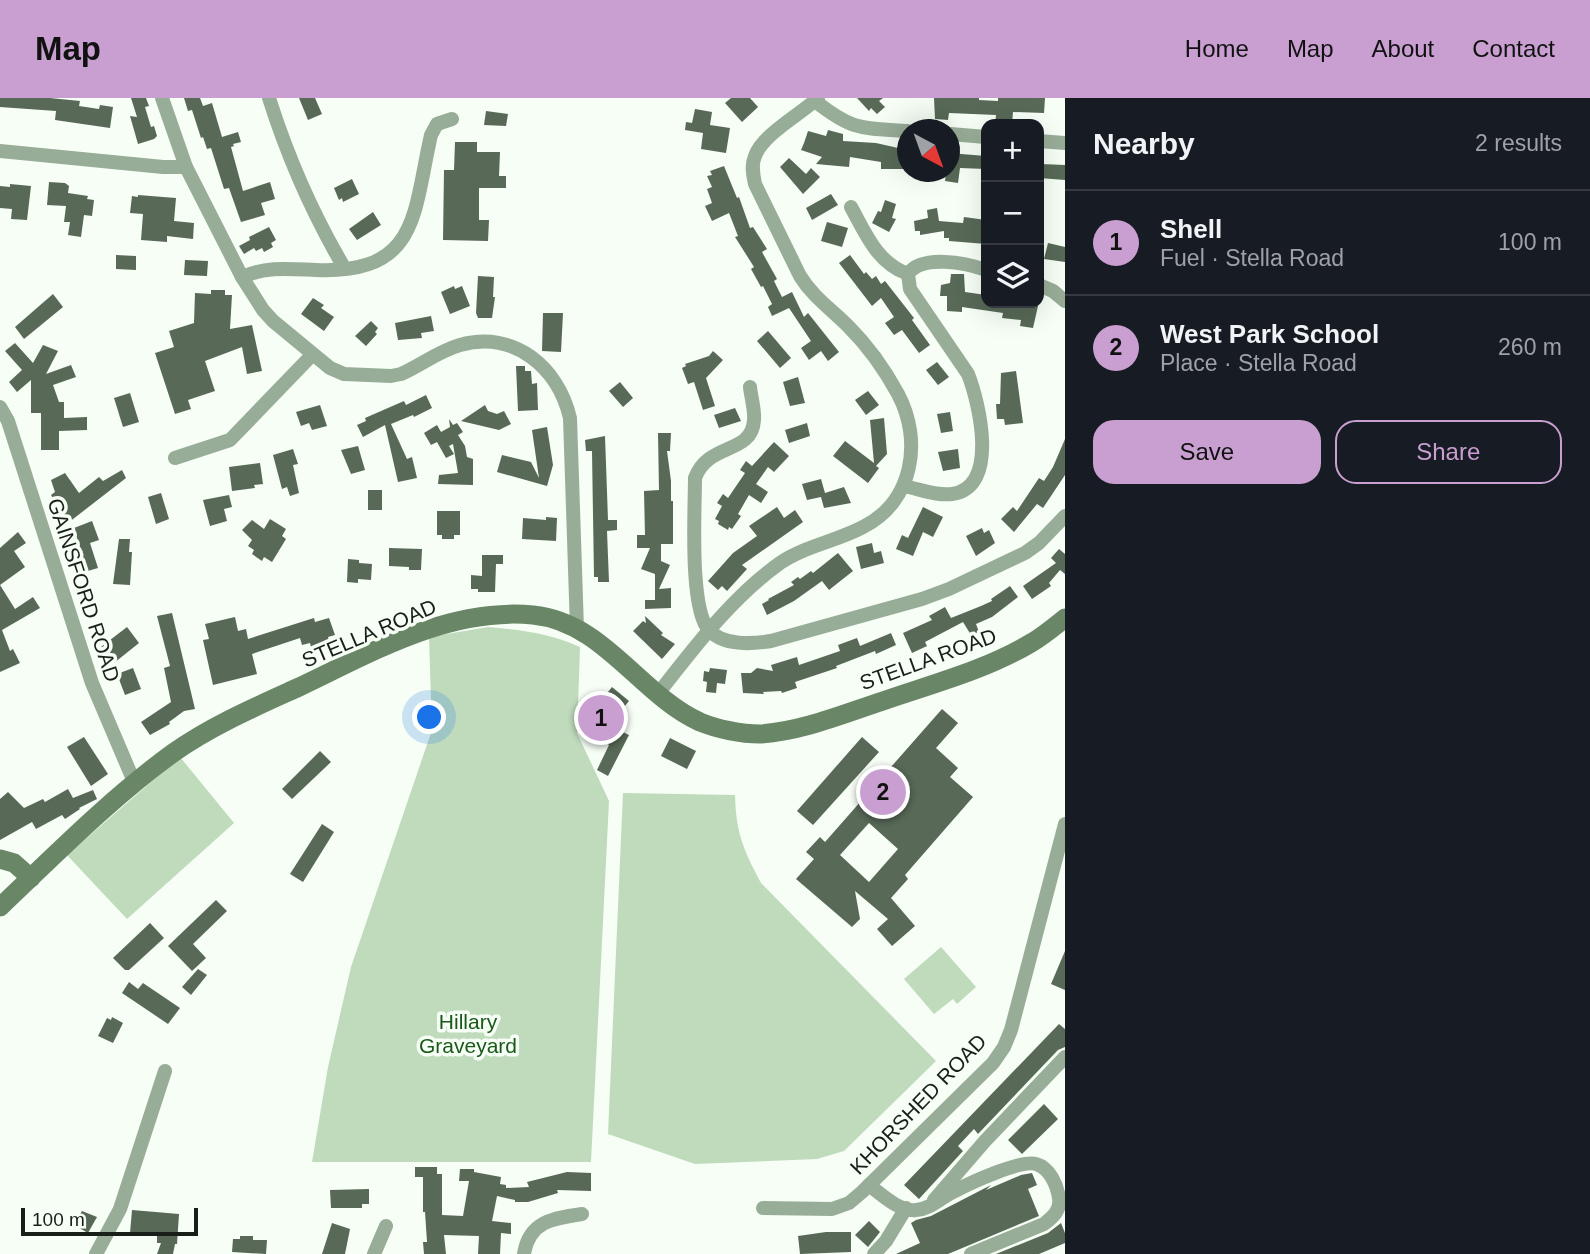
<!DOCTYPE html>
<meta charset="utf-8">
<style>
:root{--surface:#171b24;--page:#20242c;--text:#f1f3f6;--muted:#9ea1a6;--line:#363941;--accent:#c89fd0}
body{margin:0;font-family:Arial,sans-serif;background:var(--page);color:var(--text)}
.controls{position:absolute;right:21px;top:21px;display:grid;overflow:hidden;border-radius:14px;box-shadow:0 7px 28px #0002}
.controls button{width:63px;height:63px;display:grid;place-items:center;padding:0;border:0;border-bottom:2px solid var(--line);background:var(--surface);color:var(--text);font:35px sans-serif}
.compass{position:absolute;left:897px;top:21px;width:63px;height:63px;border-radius:50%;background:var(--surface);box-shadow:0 7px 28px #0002;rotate:139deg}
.scale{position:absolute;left:21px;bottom:18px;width:177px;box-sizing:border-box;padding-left:7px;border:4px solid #181f18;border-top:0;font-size:19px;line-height:24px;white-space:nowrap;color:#181f18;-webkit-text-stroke:5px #f6fef6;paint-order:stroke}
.you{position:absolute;left:430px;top:620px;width:24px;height:24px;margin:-18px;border:5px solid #fff;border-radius:50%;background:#1a73e8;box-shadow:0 0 0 10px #1a73e833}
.badge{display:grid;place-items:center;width:46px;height:46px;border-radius:50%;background:var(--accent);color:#111;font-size:23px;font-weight:700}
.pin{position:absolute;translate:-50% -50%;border:4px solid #fff;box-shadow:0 2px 7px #0006}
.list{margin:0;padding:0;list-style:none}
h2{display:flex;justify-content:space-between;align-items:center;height:91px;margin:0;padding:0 28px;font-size:30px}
h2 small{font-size:23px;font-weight:400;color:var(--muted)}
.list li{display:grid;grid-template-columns:46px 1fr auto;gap:21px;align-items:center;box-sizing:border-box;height:105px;padding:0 28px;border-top:2px solid var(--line)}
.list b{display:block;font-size:26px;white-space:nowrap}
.list p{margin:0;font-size:23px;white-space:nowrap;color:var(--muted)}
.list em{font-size:23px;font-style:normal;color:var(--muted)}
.actions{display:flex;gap:14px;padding:21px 28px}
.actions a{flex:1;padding:16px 0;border:2px solid var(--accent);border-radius:21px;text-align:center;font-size:24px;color:var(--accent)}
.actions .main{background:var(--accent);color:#111}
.icon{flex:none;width:38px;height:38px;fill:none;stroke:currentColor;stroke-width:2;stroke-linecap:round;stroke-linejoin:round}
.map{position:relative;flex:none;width:1065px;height:1156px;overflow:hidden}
header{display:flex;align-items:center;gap:42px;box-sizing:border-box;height:98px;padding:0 35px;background:var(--accent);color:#111}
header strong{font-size:33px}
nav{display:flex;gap:38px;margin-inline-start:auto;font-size:24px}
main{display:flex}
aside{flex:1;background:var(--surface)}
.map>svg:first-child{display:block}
</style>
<header>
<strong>Map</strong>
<nav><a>Home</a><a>Map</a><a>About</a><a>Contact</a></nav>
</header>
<main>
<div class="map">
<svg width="1065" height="1156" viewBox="0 0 1065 1156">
<rect width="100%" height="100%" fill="#f6fef6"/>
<g fill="#bfdbbc">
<path d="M488 529C521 532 550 535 580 549L577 635 609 703 591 1064H312L328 969 351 869 432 632 429 539Z"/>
<path d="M180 659 234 725 127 821 67 757Z"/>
<path d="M623 695 735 697C736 735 743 751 761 785L936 963 844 1053 817 1061 695 1066 608 1036Z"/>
<path d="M941 849 976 889 957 906 953 901 934 916 904 881Z"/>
</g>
<g fill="#586957" fill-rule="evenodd">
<path d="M0 0H50L80 3 79 8 99 11 100 7 113 9 110 30 55 22 56 13 0 9Z"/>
<path d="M131 0H146L149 8 145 9 151 29 154 28 157 38 154 41 138 46 130 18 137 19Z"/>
<path d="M184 0H200L203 8 212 5 222 39 238 34 241 44 233 46 234 48 231 49 243 93 270 84 275 101 261 105 265 117 241 124 229 90 224 91 211 50 207 51 203 39 201 40 192 12 188 13Z"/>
<path d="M299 0H315L322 16 308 22Z"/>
<path d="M731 0H750L758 9 742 24 725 5Z"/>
<path d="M857 0H883L879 3 885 9 877 16 871 10 869 13Z"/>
<path d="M934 0H979V2L998 3V0H1045L1044 15 1013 14 1012 26H995L996 17 949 15 948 22 935 21Z"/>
<path d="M695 11 712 14 710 27 730 30 726 55 701 51 703 35 685 32 686 24 692 25Z"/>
<path d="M486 13 508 16 506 28 484 27Z"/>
<path d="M828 32 843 36V43L876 45 907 52V71H881V64L850 59 849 69 816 66 822 59 801 52 804 45 808 33 826 38Z"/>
<path d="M455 44H477V54H500L499 78H506V90H479V122H489L488 143 443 142 444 72H454Z"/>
<path d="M949 55 986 58V71L960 70 958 85 945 83 946 74H949Z"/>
<path d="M789 60 806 76 811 70 820 79 803 96 780 69Z"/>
<path d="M1041 66 1065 67V82L1039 80V67Z"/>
<path d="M724 68 737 100 739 99 750 130 753 129 767 151 762 154 777 181 774 183 782 199 792 194 804 219 808 215 839 254 828 263 821 253 809 262 801 250 811 243 789 210 772 218 768 209 772 206 763 188 761 189 751 171 754 169 735 139 738 138 729 115 712 123 705 108 712 105 707 91 712 89 707 78 712 77 710 73Z"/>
<path d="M352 81 359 96 343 104 342 100 339 102 334 90Z"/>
<path d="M49 84 65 85 69 88 68 95 88 98 87 101 94 102 92 118 84 117 81 139 68 137 70 124H64L66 108 47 107Z"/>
<path d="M10 86 31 88 27 122 11 121 12 111 0 110V88L10 89Z"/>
<path d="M831 96 838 107 812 122 806 110Z"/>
<path d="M138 97 176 100 174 123 194 125 193 141 167 138V144L141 142 143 116 130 115 132 98 138 99Z"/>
<path d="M885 102 896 106 892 120 896 121 889 134 872 125 878 113 881 114Z"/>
<path d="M937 110 939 123 963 125 964 119 986 122V146L949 143V140H944V133L920 137V133H915L914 123 928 120 927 112Z"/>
<path d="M373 114 381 127 357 142 349 131Z"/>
<path d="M827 124 848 130 842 149 821 143Z"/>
<path d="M269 129 276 142 271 145 273 149 264 154 262 150 256 153 254 150 244 156 239 148 250 142 249 139Z"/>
<path d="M1048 145 1065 149V164L1044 161Z"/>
<path d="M116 157 136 158V172L116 171Z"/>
<path d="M850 157 864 176 866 174 872 181 876 178 881 186 885 183 914 220 912 222 930 247 919 255 902 232 894 237 885 225 894 219 881 200 872 208 839 165Z"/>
<path d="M185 162 208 163 207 178 184 177Z"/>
<path d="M951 176H964L965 194 986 197V205H1019L1038 208 1033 230 1020 228 1021 222 1002 220 1003 215 962 209V214L947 213V198H940L941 187 950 185Z"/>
<path d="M478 178 494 179 493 199H495L492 220H478L476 215Z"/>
<path d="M454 188 455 191 462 188 470 208 450 216 441 194Z"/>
<path d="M211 192H225V197H232L230 231 252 227 262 273 247 276 242 249 205 263 215 293 188 302 191 311 175 316 155 255 174 249 169 233 194 225 195 195 211 196Z"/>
<path d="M53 196 63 209 24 241 15 229Z"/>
<path d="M313 200 324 207 321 210 334 219 324 233 301 216Z"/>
<path d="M543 215H563L561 254 542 253Z"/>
<path d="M431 218 434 233 421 235 422 240 398 242 395 225Z"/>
<path d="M371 223 378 230 375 234 377 236 366 248 355 238Z"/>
<path d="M768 233 791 260 780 270 757 243Z"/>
<path d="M15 245 33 265 43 247 58 253 46 276 71 267 76 279 53 287 59 304H64V320L87 319V332L59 333V352H41V315H31V282L17 294 9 284 22 272 5 253Z"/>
<path d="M713 253 723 262 706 280 715 308 703 312 694 284 688 286 682 270 686 268 685 266 709 258Z"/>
<path d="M937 264 949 279 938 287 926 272Z"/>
<path d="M516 268H525V273H531L532 286 537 285 538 312 518 313Z"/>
<path d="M1016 273 1023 325 1005 327 1004 321H997L996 306H1000L1001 275Z"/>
<path d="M798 279 805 305 790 308 783 284Z"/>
<path d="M620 284 633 300 623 309 609 293Z"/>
<path d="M868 293 879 307 866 317 855 302Z"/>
<path d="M130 295 139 324 123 329 114 300Z"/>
<path d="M426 297 432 310 414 319 413 317 391 326 407 361 412 359 417 380 398 384 385 327 363 339 357 327 366 323 365 320 404 303 406 307Z"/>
<path d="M320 307 327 328 312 332 309 325 301 328 296 314Z"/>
<path d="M485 307 488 313 497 316 504 313 511 326 499 332 461 323Z"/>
<path d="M735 310 741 323 719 330 714 317Z"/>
<path d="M950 314 953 333 941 335 937 316Z"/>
<path d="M884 320 887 356 876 368 879 370 868 385 833 358 845 343 874 365 870 322Z"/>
<path d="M449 321 453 327 457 325 463 334 458 337 465 348 467 359 473 361V387L438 386 439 377 458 375 453 346 449 348 454 356 446 360 437 344 431 347 424 335 437 327 441 334 450 329Z"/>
<path d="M807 325 810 338 789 345 785 332Z"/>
<path d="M547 329 553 367 547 388 497 374 502 357 531 364 539 380 532 332Z"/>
<path d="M658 335H671L670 353H667L671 383V403H673V446H661V463L670 467 659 491 671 490V510L645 511V502H655V476L641 471 650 450H637V437H645L644 393 659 392Z"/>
<path d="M605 338 608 422H617V432L607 433 609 484H598V479H594L592 353H586L585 342Z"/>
<path d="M1065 341V377L1043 410 1037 406 1014 434 1001 421 1013 409 1017 413 1039 380 1044 383 1053 369Z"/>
<path d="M774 344 789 358 774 374 768 369 756 386 768 394 761 405 749 397 738 416 741 418 732 431 729 429 728 432 718 426 719 423 715 421 722 408 717 405 723 396 728 400 745 375 740 372 746 363 752 368Z"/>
<path d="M358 348 365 372 351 376 341 352Z"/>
<path d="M293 351 298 366 293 367 299 395 290 398 287 389 282 391 273 357Z"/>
<path d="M958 351 960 370 943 373 938 354Z"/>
<path d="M260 365 263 386 254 387 255 390 232 393 229 369Z"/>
<path d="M122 372 126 380 64 428 56 418 61 413 51 397 55 394 51 382 65 375 79 395 99 379 103 383Z"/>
<path d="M821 381 825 395 844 389 851 405 824 410 821 399 807 402 802 386Z"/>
<rect x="368" y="392" width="14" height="20"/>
<path d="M161 395 169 421 156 426 148 399Z"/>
<path d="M229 397 232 409 224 411 227 423 210 428 203 402Z"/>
<path d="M777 409 784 420 795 412 803 424 742 467 747 471 727 493 722 488 718 492 708 483 733 455 757 438 749 428Z"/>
<path d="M923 409 943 419 933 439 923 434 913 458 896 451 902 437 908 440Z"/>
<path d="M437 413H460V437H454V441H442V437H437Z"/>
<path d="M546 419 557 420 556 443 522 441 523 420 546 422Z"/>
<path d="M270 421 286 431 282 438 286 441 272 464 264 459 262 463 252 456 254 452 248 448 252 442 242 432 252 422 264 431Z"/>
<path d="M92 423 99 442 90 445 98 470 81 475 72 453 80 450 74 430Z"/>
<path d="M982 430 984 435 989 432 995 445 976 458 966 438Z"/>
<path d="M18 434 26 445 14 453 25 469 0 487 15 511 33 499 40 510 2 532 10 553 13 551 20 565 0 574V450Z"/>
<path d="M119 441H130L129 454H132L130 487 113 486Z"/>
<path d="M872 445 874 455 881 453 884 465 861 471 856 449Z"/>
<path d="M389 450 422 451 421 472H409V469L389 468Z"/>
<path d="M1059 451 1065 456V476L1060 472 1049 485 1051 488 1032 501 1023 488 1056 465 1051 460Z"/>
<path d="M838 455 853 473 829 492 822 483 794 503 767 517 762 506 769 502 768 501 794 487 791 484 798 479 800 481 811 473 813 475Z"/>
<path d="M482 457H503V466H496L495 494H478V491H471V477L482 478Z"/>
<path d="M348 461 359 462V465L372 466 371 482 358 481V485L347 484Z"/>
<path d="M1010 488 1018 499 992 519 976 526 979 534 971 537 963 524 925 544 927 548 912 555 903 535 932 522 929 518 945 509 951 520 981 508 992 503 991 501Z"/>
<path d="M172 515 195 611 184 613 169 624 170 626 150 637 141 624 171 604 164 570 170 568 157 518Z"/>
<path d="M645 518 663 535 661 537 675 546 662 561 633 533 643 523 646 525Z"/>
<path d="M235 519 238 533 246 531 248 541 314 520 315 524 329 520 335 537 328 539 329 543 311 549 310 545 302 547 300 540 252 556 257 576 213 587 203 542 209 541 205 526Z"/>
<path d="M127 529 139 545 114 565 101 549Z"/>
<path d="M891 535 896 547 876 556 875 553 836 568 837 570 795 584 797 590 782 595 781 593 763 594 764 596 743 595 741 575H751L757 570 773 573 771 567 797 559 799 567 840 553 838 547 857 540 860 548Z"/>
<path d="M133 570 141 591 125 597 117 576Z"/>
<path d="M710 570 727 572 725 586 717 585 716 595 706 594 707 584 703 583 704 573 709 574Z"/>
<path d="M612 589 629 603 609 627 629 637 608 678 597 672 609 647 582 626Z"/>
<path d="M942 611 958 625 936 650 958 670 950 679 973 699 905 777 908 781 891 800 915 828 892 848 877 831 888 821 855 793 860 821 852 829 796 781 814 761 806 754 820 739 825 744ZM869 725 898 751 869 784 840 757Z"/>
<path d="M84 639 108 676 91 688 67 649Z"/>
<path d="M862 639 879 654 813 727 797 713Z"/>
<path d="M670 640 696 653 687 671 661 658Z"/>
<path d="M320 653 331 664 292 701 282 691Z"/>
<path d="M68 691 73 700 93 692 97 701 79 710 80 711 65 721 62 717 36 731 32 724 0 742V701L8 694 24 710 43 701 45 704Z"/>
<path d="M322 726 334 734 303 784 290 776Z"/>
<path d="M216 802 227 813 193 846 206 860 192 873 168 848Z"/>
<path d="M150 825 164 840 129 872H125L113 860Z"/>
<path d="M1065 853V892L1051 886Z"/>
<path d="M198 871 207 877 191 897 182 889Z"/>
<path d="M129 884 138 891 143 885 180 910 168 926 122 895Z"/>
<path d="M112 919 123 925 113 945 98 938 107 920 111 922Z"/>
<path d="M1059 926 1065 931V949L1058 952 978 1036 974 1031 958 1048 963 1053 919 1101 904 1087Z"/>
<path d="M1044 1006 1058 1021 1022 1056 1008 1042Z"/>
<path d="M415 1069H437V1076H442V1117L463 1118 469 1083H459L460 1071H474V1074L501 1079 500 1086 506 1087V1090L529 1089 527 1084 567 1074 591 1075V1093L557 1092 558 1095 528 1104H515V1102L497 1098 492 1123 511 1125V1136L501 1135 500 1156H478L479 1138 444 1137 446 1156H424L423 1144H427L425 1114H423V1079H415Z"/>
<path d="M1032 1075 1037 1087 1028 1091 1039 1118 948 1156H896L920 1145 911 1125 916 1122 931 1118 991 1087 986 1092 1021 1077Z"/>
<path d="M369 1091V1106H362V1110H331L330 1092Z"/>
<path d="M132 1112 179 1116 177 1146H175L173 1156H157L161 1145H157V1137L130 1135Z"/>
<path d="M82 1113 97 1119 88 1135 74 1127Z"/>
<path d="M869 1123 880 1134 868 1149 855 1137Z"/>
<path d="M332 1125 350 1131 345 1156H322Z"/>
<path d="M1061 1125 1065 1135V1145L1039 1156H996L1048 1135Z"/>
<path d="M826 1134H851V1154L800 1156 798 1138Z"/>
<path d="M240 1138H253V1142H267L266 1156 232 1154 233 1141H240Z"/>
</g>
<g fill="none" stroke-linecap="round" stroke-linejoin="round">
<g stroke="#98ad97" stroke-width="14">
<path d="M162 0 186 69 242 179 263 212 273 223 330 270 344 276 391 278 401 276C421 267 439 253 460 247 514 232 558 269 570 320L577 531"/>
<path d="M269 0C288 60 313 117 345 171"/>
<path d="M815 3C853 33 861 30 908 33"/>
<path d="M950 36 986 39"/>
<path d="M1039 43 1065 45"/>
<path d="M0 53 163 69H186"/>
<path d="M851 109C866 136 877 165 908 176"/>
<path d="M242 179C267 168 290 171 316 172 419 176 413 116 431 37L437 26 452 21"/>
<path d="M1039 187 1053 193 1065 203"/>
<path d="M750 289C751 299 755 312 754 322 752 357 708 344 695 380 695 411 689 511 709 532 723 548 753 546 771 543L922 501 949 491 1025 455 1039 445 1065 418"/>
<path d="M0 309 8 323 92 585 135 686"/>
<path d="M175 360 230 342 312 257"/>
<path d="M904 388C919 391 937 398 952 396 1000 390 979 304 968 276L910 191 908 176C922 156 966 165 986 172"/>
<path d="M657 597C694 550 731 500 780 465 805 448 837 443 863 429 913 404 923 343 898 296 885 272 867 247 848 228 831 211 813 199 800 178L755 86C753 77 751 67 755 58 763 36 801 16 818 0"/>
<path d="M869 1087C882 1097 900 1114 916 1112 931 1111 942 1099 955 1093 970 1085 1022 1061 1036 1066 1050 1070 1057 1087 1059 1100 1061 1112 1053 1119 1044 1126L971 1156"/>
<path d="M934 1102 985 1043 1065 959"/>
<path d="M763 1110 832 1111 849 1105 862 1094 993 965 1004 949 1011 932 1065 726"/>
<path d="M96 1156 120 1111 165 973"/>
<path d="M374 1156 386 1128"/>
<path d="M524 1156C529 1123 554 1120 582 1116"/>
<path d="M874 1156 886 1143 906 1110"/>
</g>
<g stroke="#698666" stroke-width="19">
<path d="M0 761 14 765 31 780"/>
<path d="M0 809C56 756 111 700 173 655 211 628 255 609 297 590 371 555 448 509 533 517 604 524 639 596 700 624 717 631 741 636 760 636 803 633 843 616 883 603 932 586 986 572 1031 545 1043 538 1054 529 1065 520"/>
</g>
</g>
<g text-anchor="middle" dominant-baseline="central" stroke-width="7" stroke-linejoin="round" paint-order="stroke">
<g font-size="21" fill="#181f18" stroke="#f6fef6">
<text transform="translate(84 492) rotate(72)">GAINSFORD ROAD</text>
<text transform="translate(369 535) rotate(-23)">STELLA ROAD</text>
<text transform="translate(928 561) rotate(-20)">STELLA ROAD</text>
<text transform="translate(918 1006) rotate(-46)">KHORSHED ROAD</text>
</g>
<g font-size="21" fill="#195918" stroke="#f6fef6">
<text x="468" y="923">Hillary<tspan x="468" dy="24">Graveyard</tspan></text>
</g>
</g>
</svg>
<div class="controls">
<button>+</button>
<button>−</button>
<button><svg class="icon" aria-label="layers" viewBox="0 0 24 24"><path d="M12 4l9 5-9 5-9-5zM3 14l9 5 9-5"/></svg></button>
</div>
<svg class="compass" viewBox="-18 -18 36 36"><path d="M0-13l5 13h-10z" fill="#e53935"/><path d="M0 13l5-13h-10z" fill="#9ea1a6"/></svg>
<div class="scale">100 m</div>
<div class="you"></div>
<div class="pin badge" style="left:601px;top:620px">1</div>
<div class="pin badge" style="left:883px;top:694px">2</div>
</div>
<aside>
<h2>Nearby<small>2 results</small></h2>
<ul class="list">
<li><span class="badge">1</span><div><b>Shell</b><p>Fuel · Stella Road</p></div><em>100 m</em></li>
<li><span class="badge">2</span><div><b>West Park School</b><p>Place · Stella Road</p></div><em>260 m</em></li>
</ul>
<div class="actions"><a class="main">Save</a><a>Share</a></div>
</aside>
</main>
